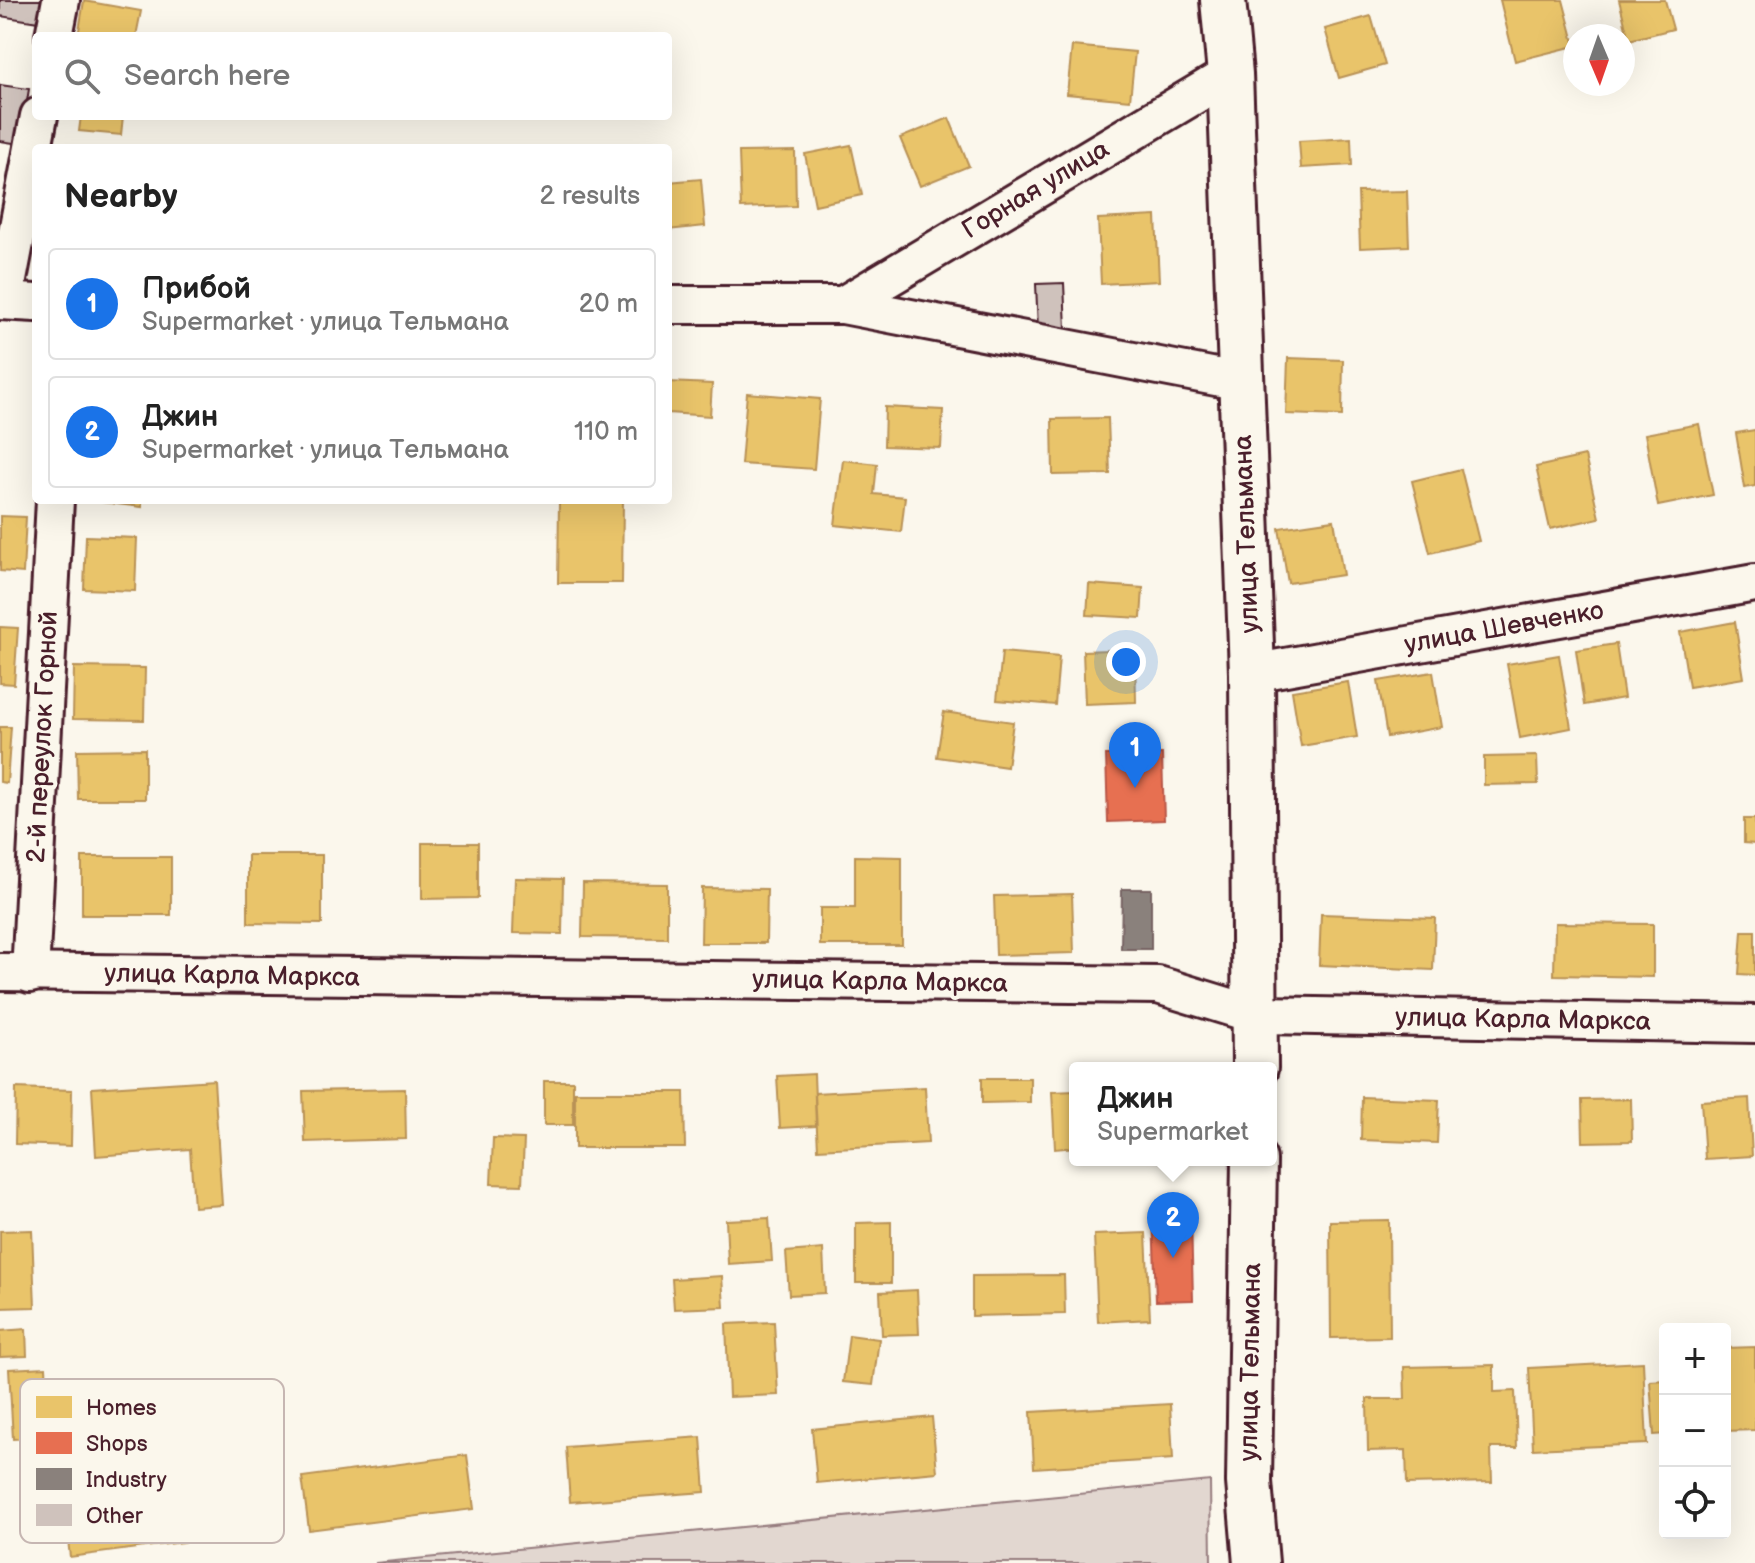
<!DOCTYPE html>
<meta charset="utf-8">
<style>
:root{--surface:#fff;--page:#f6f6f6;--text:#222;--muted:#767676;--line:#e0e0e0;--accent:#1a73e8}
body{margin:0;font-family:"Balsamiq Sans",sans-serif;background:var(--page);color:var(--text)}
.controls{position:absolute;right:24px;bottom:24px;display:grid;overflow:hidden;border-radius:8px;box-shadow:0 8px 32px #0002}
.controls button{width:72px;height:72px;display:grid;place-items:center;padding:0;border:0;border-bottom:2px solid var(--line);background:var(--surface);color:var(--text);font:40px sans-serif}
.compass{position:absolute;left:1563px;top:24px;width:72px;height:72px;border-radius:50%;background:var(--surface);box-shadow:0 8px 32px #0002;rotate:178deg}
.you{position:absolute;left:1126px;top:662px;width:28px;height:28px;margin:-20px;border:6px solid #fff;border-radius:50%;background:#1a73e8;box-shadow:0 0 0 12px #1a73e833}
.badge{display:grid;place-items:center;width:52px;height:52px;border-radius:50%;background:var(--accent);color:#fff;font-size:26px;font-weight:700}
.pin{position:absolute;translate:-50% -66px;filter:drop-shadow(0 2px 4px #0008)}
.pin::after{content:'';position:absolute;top:42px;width:28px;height:24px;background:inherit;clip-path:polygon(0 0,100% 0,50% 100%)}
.popup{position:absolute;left:1069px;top:1062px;width:208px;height:104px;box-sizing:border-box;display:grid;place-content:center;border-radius:8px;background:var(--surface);filter:drop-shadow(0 2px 6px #0005);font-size:26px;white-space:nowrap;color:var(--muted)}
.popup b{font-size:30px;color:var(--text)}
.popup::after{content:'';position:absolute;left:50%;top:100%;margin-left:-16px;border:16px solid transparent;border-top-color:var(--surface)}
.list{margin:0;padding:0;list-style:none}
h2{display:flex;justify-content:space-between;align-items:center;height:104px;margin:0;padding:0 32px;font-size:34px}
h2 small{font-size:26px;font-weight:400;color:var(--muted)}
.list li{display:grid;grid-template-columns:52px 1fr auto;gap:24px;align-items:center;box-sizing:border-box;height:112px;margin:0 16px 16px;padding:0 16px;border:2px solid var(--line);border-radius:8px}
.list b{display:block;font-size:30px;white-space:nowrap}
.list p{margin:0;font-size:26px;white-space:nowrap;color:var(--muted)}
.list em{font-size:26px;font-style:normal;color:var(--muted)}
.icon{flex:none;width:44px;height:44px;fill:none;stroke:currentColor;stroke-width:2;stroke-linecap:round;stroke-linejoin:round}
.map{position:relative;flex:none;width:1755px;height:1563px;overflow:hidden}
.search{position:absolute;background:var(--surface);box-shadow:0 8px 32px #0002;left:32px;top:32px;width:640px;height:88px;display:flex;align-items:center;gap:20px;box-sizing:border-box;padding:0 28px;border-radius:8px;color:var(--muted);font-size:30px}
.panel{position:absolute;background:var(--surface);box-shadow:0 8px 32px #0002;left:32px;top:144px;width:640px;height:360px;border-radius:8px}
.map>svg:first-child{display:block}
</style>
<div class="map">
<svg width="1755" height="1563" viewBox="0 0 1755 1563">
<rect width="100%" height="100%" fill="#fbf7ec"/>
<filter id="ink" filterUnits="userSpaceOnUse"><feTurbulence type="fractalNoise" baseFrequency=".0125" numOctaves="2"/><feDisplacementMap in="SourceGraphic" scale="16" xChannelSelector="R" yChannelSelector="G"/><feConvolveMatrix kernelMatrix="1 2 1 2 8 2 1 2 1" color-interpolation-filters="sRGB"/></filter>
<g filter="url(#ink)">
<path fill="#e2d7d0" stroke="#967b7e" stroke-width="2" d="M1210 1481 1211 1563H375Z"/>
<g fill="#e9c46a" stroke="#b99257" stroke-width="2">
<path d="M1500 0H1563L1575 46 1515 61Z"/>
<path d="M1619 0H1665L1673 29 1629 40Z"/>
<path d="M84 1 141 11 136 36H78Z"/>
<path d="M1371 16 1385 65 1339 78 1325 29Z"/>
<path d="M1072 46 1135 52 1130 100 1067 94Z"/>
<path d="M81 116H123L121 135 79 131Z"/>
<path d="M949 118 969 166 920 186 900 138Z"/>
<path d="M1351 138 1352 165 1301 168 1299 141Z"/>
<path d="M851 145 862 195 815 205 805 154Z"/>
<path d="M795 151 796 206 741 208 739 152Z"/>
<path d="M701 179 705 226 668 230V182Z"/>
<path d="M1407 191 1409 246 1360 248 1358 192Z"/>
<path d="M1156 216 1159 281 1101 284 1098 219Z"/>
<path d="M1288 358 1343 360 1342 416 1286 414Z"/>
<path d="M668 382 712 384 710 416 668 413Z"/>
<path d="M747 393 820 399 814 469 741 464Z"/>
<path d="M885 407 943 410 941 448 884 446Z"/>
<path d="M1108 418 1110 474 1053 475 1052 419Z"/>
<path d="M1699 424 1713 495 1658 506 1645 434Z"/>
<path d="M1755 430V486L1745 488 1736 433Z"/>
<path d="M1585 456 1599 518 1550 529 1536 467Z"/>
<path d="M843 460 877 464 874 494 905 497 901 532 835 525Z"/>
<path d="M1461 469 1479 541 1430 553 1412 481Z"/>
<path d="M85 500H142V507Z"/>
<path d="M559 500H623L622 583H558Z"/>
<path d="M0 516 26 517 23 573 0 571Z"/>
<path d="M1334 520 1343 575 1288 583 1279 528Z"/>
<path d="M86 536 137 538 135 591 84 589Z"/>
<path d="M1089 584 1143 588 1141 618 1087 615Z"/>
<path d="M1735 622 1744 678 1689 687 1680 632Z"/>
<path d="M0 627 18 628 14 684 0 683Z"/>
<path d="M1616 644 1624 698 1584 705 1576 650Z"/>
<path d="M1135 649 1136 702 1085 704 1083 651Z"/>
<path d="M1002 652 1059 657 1055 705 997 700Z"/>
<path d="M1559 655 1571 728 1520 738 1507 664Z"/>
<path d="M74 667 145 668 144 720 73 719Z"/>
<path d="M1433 672 1442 727 1387 737 1378 681Z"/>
<path d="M1348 682 1357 737 1301 746 1292 691Z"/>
<path d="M944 712 1013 722 1007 767 937 757Z"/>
<path d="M0 727H11L7 783 0 782Z"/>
<path d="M145 749V799H78L77 750Z"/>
<path d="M1537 756 1538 784 1484 785V757Z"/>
<path d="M1744 819H1755V844L1744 843Z"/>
<path d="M422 843H478V898L422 899Z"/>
<path d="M248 855H322V924L248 923Z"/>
<path d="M855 856 902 857V945H820V908H855Z"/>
<rect x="82" y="857" width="89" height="58"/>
<path d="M515 878 563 879 562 934 513 933Z"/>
<path d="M583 883 667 884V938L582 937Z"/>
<path d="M702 888 767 889 766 943H701Z"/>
<path d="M1072 894 1074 953 996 955 994 896Z"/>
<path d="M1321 914 1435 918 1433 970 1319 965Z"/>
<path d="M1555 923 1653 924V977L1554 975Z"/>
<path d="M1742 931H1755V975L1739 974Z"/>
<path d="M814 1074 816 1126 780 1128 777 1076Z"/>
<path d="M982 1078H1030V1102L982 1103Z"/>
<path d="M214 1080 222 1205 194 1207 190 1149 96 1156 92 1088Z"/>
<rect x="544" y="1081" width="29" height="44"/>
<path d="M925 1087 928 1143 818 1149 815 1093Z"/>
<path d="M16 1088 72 1090 71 1146 15 1144Z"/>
<path d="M405 1089 406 1139 305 1142 303 1091Z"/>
<path d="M1075 1091V1147L1055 1149 1052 1092Z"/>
<path d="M575 1092H684L685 1148H575Z"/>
<path d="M1362 1097 1439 1100 1437 1143 1361 1140Z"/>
<path d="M1749 1098 1752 1156 1705 1159 1701 1101Z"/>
<path d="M1631 1099 1632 1141 1583 1142 1582 1100Z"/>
<path d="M493 1138 524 1139 522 1185 491 1184Z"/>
<path d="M769 1218 772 1261 728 1264 726 1220Z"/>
<path d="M1389 1220 1390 1337 1331 1338 1330 1221Z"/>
<path d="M891 1222V1283H856V1223Z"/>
<path d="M32 1230 35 1307 0 1308V1231Z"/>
<path d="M1146 1233 1150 1319 1098 1322 1094 1235Z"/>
<path d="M823 1249 825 1293 789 1295 786 1252Z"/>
<path d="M1064 1275 1065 1314 972 1316V1276Z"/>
<path d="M722 1276 724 1307 674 1309 672 1279Z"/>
<path d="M917 1290 919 1334 882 1335 880 1292Z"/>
<path d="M774 1322 778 1395 729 1397 726 1324Z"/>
<path d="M26 1329 27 1356 0 1357V1331Z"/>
<path d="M849 1335 879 1339 873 1385 843 1382Z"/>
<path d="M1755 1347V1430L1725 1431V1348Z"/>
<path d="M1643 1362 1647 1444 1533 1449 1529 1368Z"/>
<path d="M1494 1365V1392L1515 1391 1517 1448H1491L1492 1482 1407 1484 1406 1450 1368 1451 1367 1399H1405L1404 1367Z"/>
<path d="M46 1367 50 1437 13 1439 9 1369Z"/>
<path d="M1665 1380V1434L1654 1435 1650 1381Z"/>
<path d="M1170 1404 1173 1459 1034 1468 1031 1412Z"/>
<path d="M932 1417 937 1472 817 1483 812 1429Z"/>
<path d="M701 1437 705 1492 570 1502 566 1447Z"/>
<path d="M467 1455 474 1509 309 1530 302 1477Z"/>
<path d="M222 1477 229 1536 70 1557 63 1499Z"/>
</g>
<g fill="#e76f51" stroke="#b85746" stroke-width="2">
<path d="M1162 754 1164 820 1108 822 1106 755Z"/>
<path d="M1153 1215H1191L1193 1300 1156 1301Z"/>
</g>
<path fill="#8a817c" stroke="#776464" stroke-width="2" d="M1122 889H1151V949H1121Z"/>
<g fill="#cfc2bc" stroke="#4a1f2b" stroke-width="2">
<path d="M0 0H55L51 24 0 16Z"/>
<path d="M0 85 29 89 20 144 0 141Z"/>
<path d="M1064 283 1066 329H1038L1036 284Z"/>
</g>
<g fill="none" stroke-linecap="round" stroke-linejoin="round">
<defs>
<g id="street">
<path d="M54 36 61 0"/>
<path d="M0 301 36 303"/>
<path d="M4 301 39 116"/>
<path d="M668 305H843L1242 382"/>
<path d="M843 305 1230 74"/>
<path d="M1252 673 1755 583"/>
<path d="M0 972 1158 985 1256 1015 1755 1024"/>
<path d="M30 974 55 500"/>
</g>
<g id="secondary">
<path d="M1223 0 1230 74 1252 673 1255 1068"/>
<path d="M1254 1160 1249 1482 1256 1563"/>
</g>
</defs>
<use href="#street" stroke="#4a1f2b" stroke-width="42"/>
<use href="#secondary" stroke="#4a1f2b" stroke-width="50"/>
<use href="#street" stroke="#fbf7ec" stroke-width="36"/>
<use href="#secondary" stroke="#fbf7ec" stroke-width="44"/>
</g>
</g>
<g text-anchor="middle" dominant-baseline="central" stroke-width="8" stroke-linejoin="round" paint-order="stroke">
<g font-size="26" fill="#4a1f2b" stroke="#fbf7ec">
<text transform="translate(1036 190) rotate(-31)">Горная улица</text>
<text transform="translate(1247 534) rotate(-92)">улица Тельмана</text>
<text transform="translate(1504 628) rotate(-10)">улица Шевченко</text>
<text transform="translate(43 737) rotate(-87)">2-й переулок Горной</text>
<text transform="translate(232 976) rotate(1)">улица Карла Маркса</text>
<text transform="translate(880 982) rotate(1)">улица Карла Маркса</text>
<text transform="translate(1523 1020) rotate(1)">улица Карла Маркса</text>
<text transform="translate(1251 1362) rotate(-89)">улица Тельмана</text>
</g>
</g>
<rect x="20" y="1379" width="264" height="164" rx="12" fill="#fbf7ec" stroke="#c6b6b2" stroke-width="2"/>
<rect x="36" y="1396" width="36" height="22" fill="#e9c46a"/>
<rect x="36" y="1432" width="36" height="22" fill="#e76f51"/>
<rect x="36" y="1468" width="36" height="22" fill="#8a817c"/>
<rect x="36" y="1504" width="36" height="22" fill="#cfc2bc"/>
<g font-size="22" fill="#4a1f2b">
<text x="86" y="1415">Homes</text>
<text x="86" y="1451">Shops</text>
<text x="86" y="1487">Industry</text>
<text x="86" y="1523">Other</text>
</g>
</svg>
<div class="controls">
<button>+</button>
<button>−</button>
<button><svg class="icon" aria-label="locate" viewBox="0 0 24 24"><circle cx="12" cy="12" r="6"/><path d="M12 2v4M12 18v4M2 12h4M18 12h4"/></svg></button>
</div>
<svg class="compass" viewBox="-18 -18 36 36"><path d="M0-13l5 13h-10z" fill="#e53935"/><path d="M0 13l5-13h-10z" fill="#767676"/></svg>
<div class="you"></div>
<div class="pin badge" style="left:1135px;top:788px">1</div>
<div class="pin badge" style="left:1173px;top:1258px">2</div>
<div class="popup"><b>Джин</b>Supermarket</div>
<div class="search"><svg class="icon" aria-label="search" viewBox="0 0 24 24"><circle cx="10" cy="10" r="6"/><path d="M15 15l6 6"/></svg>Search here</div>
<section class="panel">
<h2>Nearby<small>2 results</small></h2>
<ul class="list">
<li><span class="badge">1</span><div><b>Прибой</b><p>Supermarket · улица Тельмана</p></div><em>20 m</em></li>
<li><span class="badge">2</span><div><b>Джин</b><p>Supermarket · улица Тельмана</p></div><em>110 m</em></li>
</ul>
</section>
</div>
